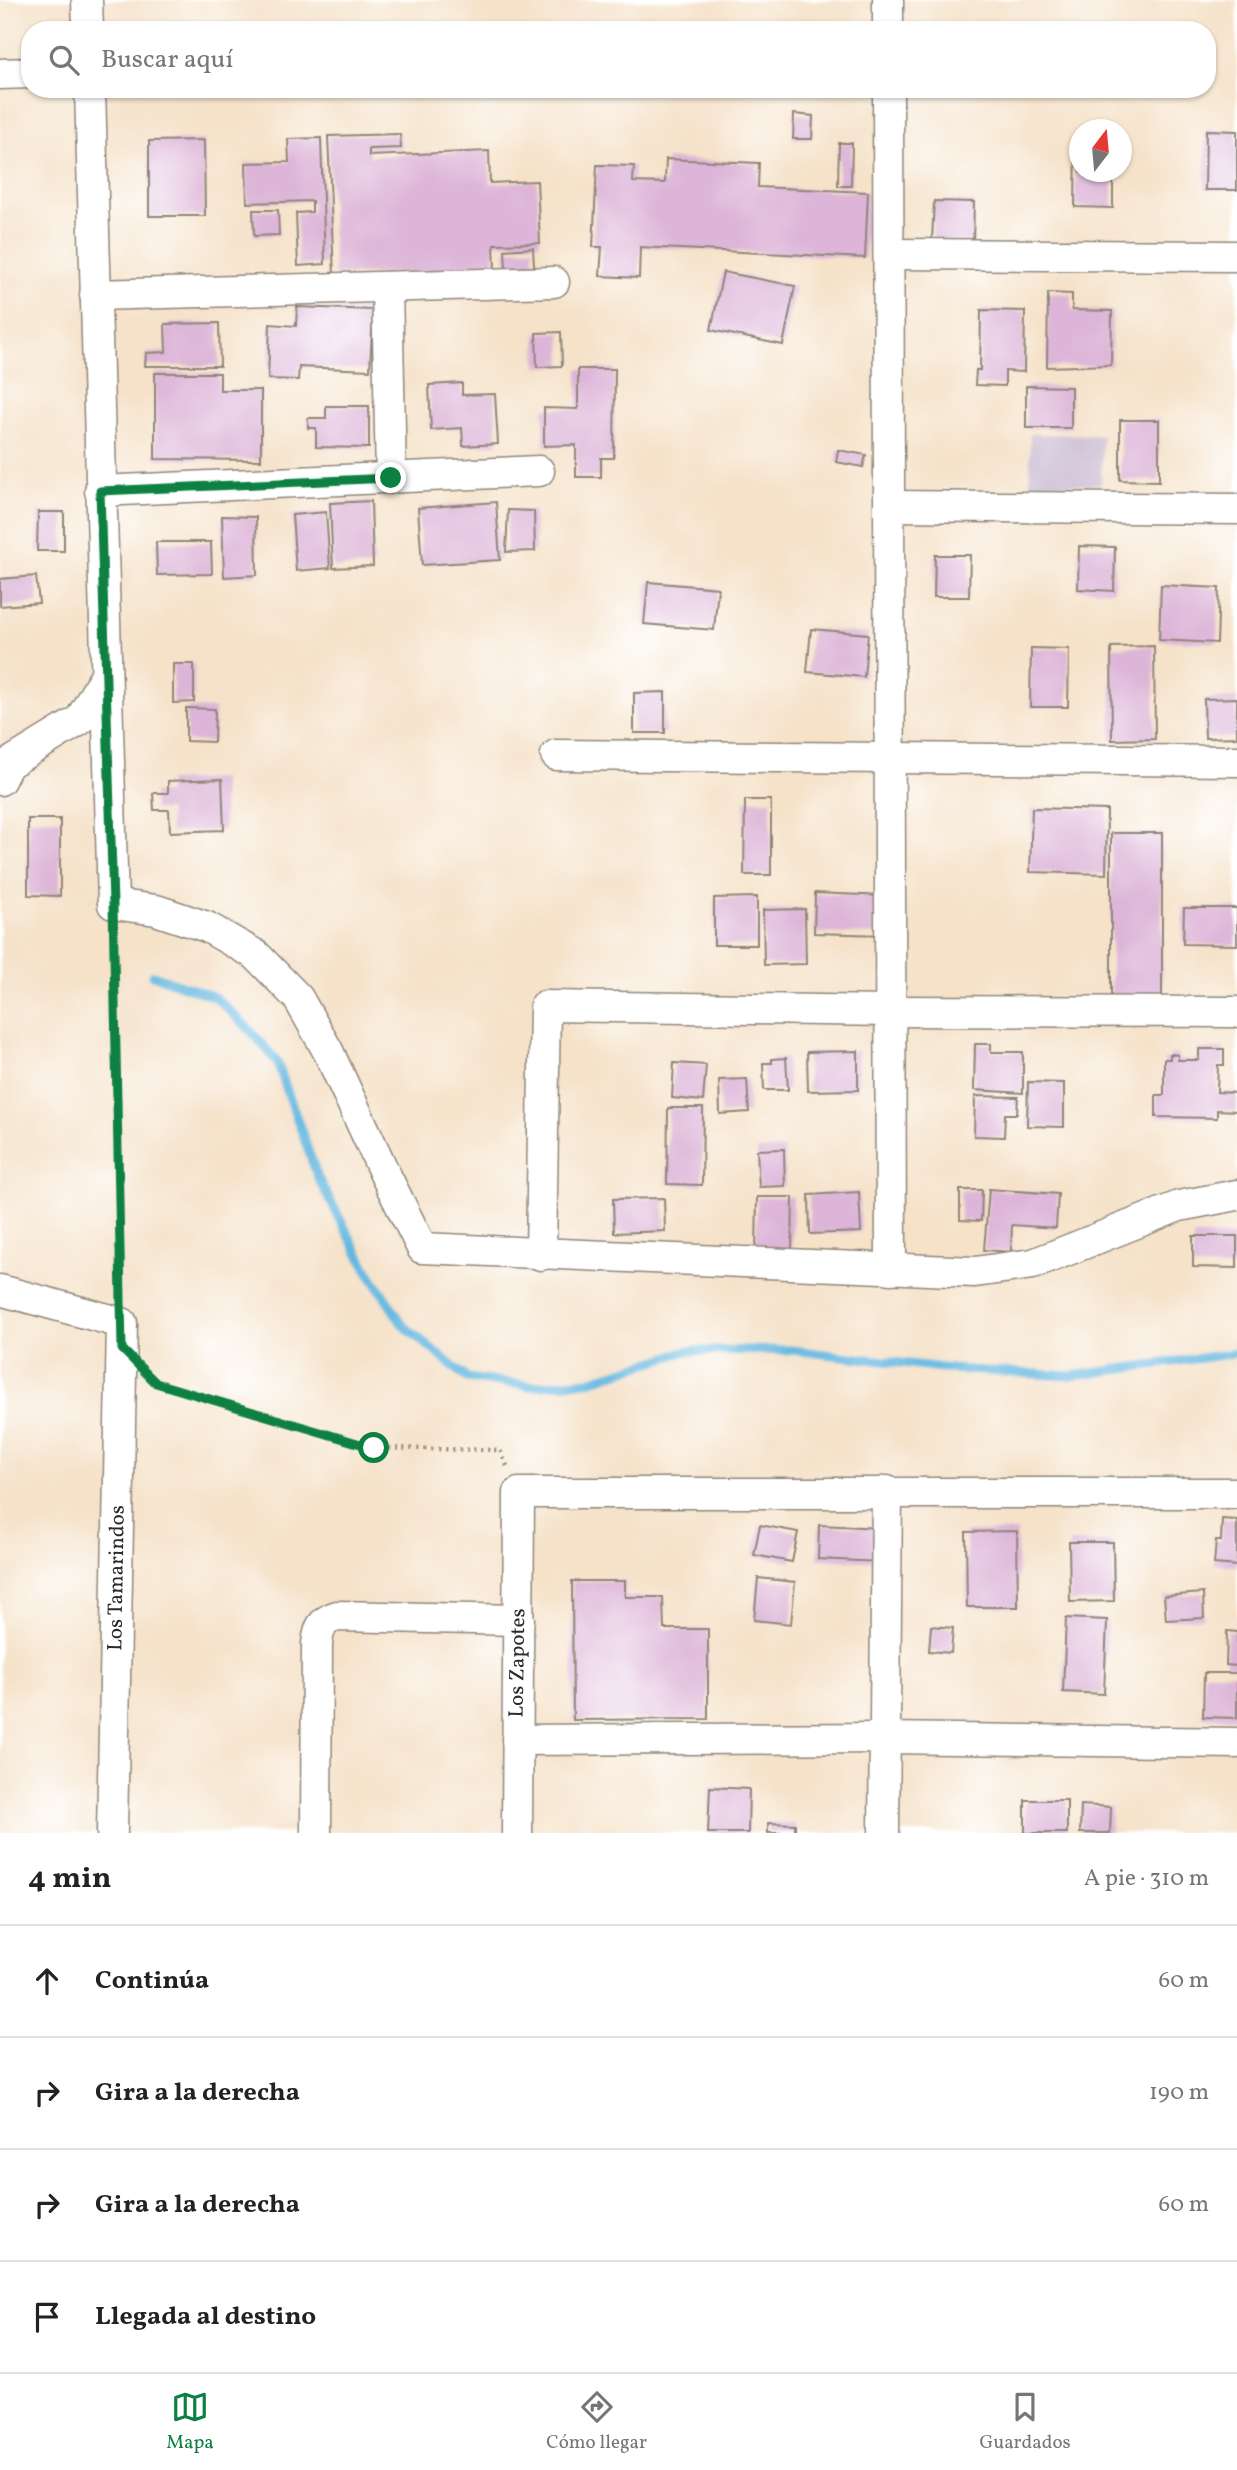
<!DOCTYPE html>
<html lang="es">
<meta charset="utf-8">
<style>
:root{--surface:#fff;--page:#f6f6f6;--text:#222;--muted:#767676;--line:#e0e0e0;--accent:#0b8043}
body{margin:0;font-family:Vollkorn,serif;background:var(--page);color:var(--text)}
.compass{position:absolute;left:1069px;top:119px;width:63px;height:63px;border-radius:50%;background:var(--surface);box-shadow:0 2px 5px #0004;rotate:16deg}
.stop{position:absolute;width:21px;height:21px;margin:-16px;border:5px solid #0b8043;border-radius:50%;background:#fff}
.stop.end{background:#0b8043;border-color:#fff;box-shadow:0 2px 7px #0008}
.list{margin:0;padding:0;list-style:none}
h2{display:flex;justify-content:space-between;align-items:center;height:91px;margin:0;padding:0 28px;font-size:30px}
h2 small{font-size:23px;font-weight:400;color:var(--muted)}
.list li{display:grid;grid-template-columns:46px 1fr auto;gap:21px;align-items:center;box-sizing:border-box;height:112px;padding:0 28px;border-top:2px solid var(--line)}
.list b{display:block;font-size:26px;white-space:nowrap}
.list em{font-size:23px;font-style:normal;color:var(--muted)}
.icon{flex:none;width:38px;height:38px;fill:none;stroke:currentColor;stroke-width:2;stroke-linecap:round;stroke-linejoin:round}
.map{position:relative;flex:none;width:1237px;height:1833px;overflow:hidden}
.search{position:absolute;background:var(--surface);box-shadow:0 2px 5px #0004;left:21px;right:21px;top:21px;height:77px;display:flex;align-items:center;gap:18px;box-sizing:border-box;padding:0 24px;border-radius:28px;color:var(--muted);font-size:26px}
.sheet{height:539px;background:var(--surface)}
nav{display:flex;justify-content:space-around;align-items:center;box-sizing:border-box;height:98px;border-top:2px solid var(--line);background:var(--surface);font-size:19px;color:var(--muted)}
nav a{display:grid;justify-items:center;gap:4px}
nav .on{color:var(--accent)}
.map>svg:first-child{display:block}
</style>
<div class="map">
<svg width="1237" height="1833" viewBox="0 0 1237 1833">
<rect width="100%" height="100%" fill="#fff"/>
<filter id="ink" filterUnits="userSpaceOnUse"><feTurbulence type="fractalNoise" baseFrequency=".0143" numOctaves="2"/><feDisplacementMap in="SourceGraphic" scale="14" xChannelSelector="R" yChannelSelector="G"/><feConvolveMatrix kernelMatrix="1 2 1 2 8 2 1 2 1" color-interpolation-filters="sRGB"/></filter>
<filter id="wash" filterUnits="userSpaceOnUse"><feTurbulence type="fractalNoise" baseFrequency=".00686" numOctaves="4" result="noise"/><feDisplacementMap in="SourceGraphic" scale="28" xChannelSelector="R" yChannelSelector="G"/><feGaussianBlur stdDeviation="1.57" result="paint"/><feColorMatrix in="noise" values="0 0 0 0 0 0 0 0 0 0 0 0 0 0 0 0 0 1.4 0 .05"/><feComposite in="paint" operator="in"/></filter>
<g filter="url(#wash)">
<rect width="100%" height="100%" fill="#f5e2c9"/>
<path fill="#ccbed4" d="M1030 434 1102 435 1101 485 1030 484Z"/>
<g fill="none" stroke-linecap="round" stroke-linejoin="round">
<path stroke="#64b8e0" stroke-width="9" d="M153 975 215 997 252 1032 277 1062 318 1178 368 1271 403 1325 467 1378 531 1386 589 1381 687 1351 791 1350 951 1369 1070 1376 1237 1353"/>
</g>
<g id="blocks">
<g fill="#ddb5d8">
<path d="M794 114 813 116 812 139H793Z"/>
<path d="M1206 130 1237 131V190H1205Z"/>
<path d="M400 134 401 148 369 149V156L489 151 490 183 537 181 540 243 494 244 495 270 334 275 328 136Z"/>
<path d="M1076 134H1080V172H1113V208L1075 207Z"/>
<path d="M321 138 325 264 298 266 296 213 312 212V201L247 203 246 163 289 162 288 139Z"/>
<path d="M204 140 205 216H149V141Z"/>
<path d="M839 143H852L851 186H838Z"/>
<path d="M666 159 759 163 758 187 868 192 865 258 640 247 639 278 600 276 602 247H593L597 165 634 166 633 182 665 183Z"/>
<path d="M934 201 974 202 973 242 932 240Z"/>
<path d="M253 210H278L279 235 254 236Z"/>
<path d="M533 248 534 267 506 269 505 250Z"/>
<path d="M723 272 795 286 783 345 711 330Z"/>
<path d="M1048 293 1072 294V310L1112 311 1111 365 1047 367Z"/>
<path d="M297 307 373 310 370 370 299 367 298 380 268 379 270 324 296 326Z"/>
<path d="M981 310 1025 311 1024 372 1005 371V386L975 385 976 370H980Z"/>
<path d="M219 323 220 366H145L146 353 166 352 165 324Z"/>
<path d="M561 332 562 366 537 367 536 333Z"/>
<path d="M578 369H615L614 458H601V477H576V445L544 446V408L578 409Z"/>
<path d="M155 373H220V390H261V460L155 459Z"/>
<path d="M462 383V395L495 394 498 444 463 446 462 428 431 430 429 385Z"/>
<path d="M1026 386 1071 387V428H1026Z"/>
<path d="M326 406H369V448L316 447V428H308V418H326Z"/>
<path d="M1120 420H1159V481L1120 480Z"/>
<path d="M838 450 866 455 863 467 836 462Z"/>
<path d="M371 501 373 566 333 568 330 503Z"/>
<path d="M496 502 500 560 422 565 418 508Z"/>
<path d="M508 510 534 511 535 551 506 552Z"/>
<path d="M38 512H64V551H37Z"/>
<path d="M326 512 330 568 296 571 292 515Z"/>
<path d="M222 516 256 517 257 575 224 577Z"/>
<path d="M156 542H211L212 574 157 575Z"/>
<path d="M1079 546 1115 547 1114 591 1078 589Z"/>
<path d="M935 555H970L969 597H934Z"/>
<path d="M36 576 39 603 0 606V579Z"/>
<path d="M648 582 718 588 714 630 644 624Z"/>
<path d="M1161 585 1219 588 1217 643 1159 640Z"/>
<path d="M811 629 868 634 864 677 807 672Z"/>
<path d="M1154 646 1155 739 1112 740 1111 647Z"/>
<path d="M1031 648 1069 649 1068 707H1030Z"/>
<path d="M173 664H194V702L173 703Z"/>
<path d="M665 692V733H634V693Z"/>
<path d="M1237 698V737L1205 738 1204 699Z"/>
<path d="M186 708 215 709 214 742 186 741Z"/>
<path d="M222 779 224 830 170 832 169 810H154L153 793H168V781Z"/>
<path d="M745 800H771V875H744Z"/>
<path d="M1032 808 1107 810 1106 874 1030 872Z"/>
<path d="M28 819H60V896L28 895Z"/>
<rect x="1111" y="833" width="51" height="165"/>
<path d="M815 893 886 896 885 935 814 933Z"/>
<path d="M757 897V945H714V898Z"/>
<path d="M1184 908H1237V945L1183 944Z"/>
<path d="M805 909 806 964 764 965 763 910Z"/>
<path d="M975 1044H991V1052H1023V1093L974 1090Z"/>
<path d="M1199 1049H1224V1065H1218L1217 1092 1237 1093V1111L1217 1110V1118L1156 1117V1095H1164V1059H1170V1054L1178 1055V1060H1199Z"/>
<path d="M858 1051V1090L808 1091 807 1052Z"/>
<path d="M786 1058 788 1090H764L763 1063H772V1059Z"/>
<path d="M674 1063 706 1065 703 1101 672 1098Z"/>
<path d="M747 1079 749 1112 720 1114 719 1080Z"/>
<path d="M1028 1082 1064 1083V1127L1027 1126Z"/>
<path d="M975 1096 1018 1097 1017 1114H1005L1004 1137 974 1136Z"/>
<path d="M668 1108H703L702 1185 667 1184Z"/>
<path d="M784 1149 785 1186 759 1187 757 1150Z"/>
<path d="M989 1189 1058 1194 1056 1228 1012 1225 1011 1252 984 1250Z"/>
<path d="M960 1190H982L981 1221 960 1220Z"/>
<path d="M859 1192 861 1232 810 1234 809 1195Z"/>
<path d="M757 1197H793L792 1249H756Z"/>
<path d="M664 1198 665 1231 614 1233 613 1199Z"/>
<path d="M1193 1236H1237V1268L1193 1267Z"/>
<path d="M1222 1519 1237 1520V1566L1214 1564 1216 1541H1221Z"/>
<path d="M760 1525 798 1532 792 1562 754 1555Z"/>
<path d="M819 1525 881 1528 880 1562 818 1559Z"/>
<path d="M1017 1531 1018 1607H967L966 1532Z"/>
<path d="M1069 1542H1113L1114 1601 1070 1602Z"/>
<path d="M758 1578 795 1582 791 1624 754 1620Z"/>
<path d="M572 1581H625V1597H663L664 1629H708V1719L573 1720Z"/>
<path d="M1203 1593 1204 1618 1166 1620 1164 1596Z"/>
<path d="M1066 1618 1107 1620 1104 1694 1063 1692Z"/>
<path d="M931 1626 953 1628 951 1653 929 1651Z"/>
<path d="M1227 1631 1237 1632V1666L1226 1665Z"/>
<path d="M1204 1673H1237V1718L1203 1717Z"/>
<path d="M710 1787 749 1789 748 1833H708Z"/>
<rect x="1025" y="1800" width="42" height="33"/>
<path d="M1081 1805 1111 1807 1110 1833H1080Z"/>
<path d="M768 1823 795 1824V1833H768Z"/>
</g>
</g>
</g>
<g filter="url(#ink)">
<use href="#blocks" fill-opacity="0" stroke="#90867a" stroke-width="2"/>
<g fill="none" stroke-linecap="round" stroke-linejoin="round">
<defs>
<g id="minor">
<path d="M87 0 88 30"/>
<path d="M888 0V30"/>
<path d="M0 74 30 73"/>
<path d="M90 89 113 904 156 910 207 927 256 955 298 998 328 1051 384 1172 422 1248 975 1272 1033 1264 1179 1206 1237 1195"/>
<path d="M888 89 891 1269"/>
<path d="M890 254 1237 256"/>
<path d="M387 287 391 478"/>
<path d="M95 295 554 282"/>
<path d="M100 491 539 471"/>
<path d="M890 506 1237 509"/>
<path d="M556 755 1237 761"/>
<path d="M0 780 8 764 80 720 105 676"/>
<path d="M541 1255 545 1006 889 1011 1237 1012"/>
<path d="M0 1290 122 1323 112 1833"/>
<path d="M517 1740 885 1738 1237 1743"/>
<path d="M316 1833 317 1644C319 1628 321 1621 337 1616L519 1620"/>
<path d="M517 1833 519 1493H1237"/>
<path d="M884 1833 887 1491"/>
</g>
</defs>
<use href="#minor" stroke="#90867a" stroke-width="33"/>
<g stroke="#90867a" stroke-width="4.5" stroke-dasharray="2 5" stroke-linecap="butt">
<path d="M113 933 121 1292"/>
<path d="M150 1376 156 1383 374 1448 500 1450 507 1466"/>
</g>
<use href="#minor" stroke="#fff" stroke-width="30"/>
</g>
</g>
<g fill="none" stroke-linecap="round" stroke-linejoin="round" filter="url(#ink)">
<path stroke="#0b8043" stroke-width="9" d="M374 1448 156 1383 122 1349 113 904 100 491 391 478"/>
</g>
<g text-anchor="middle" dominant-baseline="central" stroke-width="7" stroke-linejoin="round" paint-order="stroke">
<g font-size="21" fill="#2b2b2b" stroke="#fff">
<text transform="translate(117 1578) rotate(-89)">Los Tamarindos</text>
<text transform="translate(518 1663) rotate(-89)">Los Zapotes</text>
</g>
</g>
</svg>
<svg class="compass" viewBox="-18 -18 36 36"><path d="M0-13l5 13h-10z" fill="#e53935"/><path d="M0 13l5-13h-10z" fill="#767676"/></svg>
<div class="stop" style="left:374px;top:1448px"></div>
<div class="stop end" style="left:391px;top:478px"></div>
<div class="search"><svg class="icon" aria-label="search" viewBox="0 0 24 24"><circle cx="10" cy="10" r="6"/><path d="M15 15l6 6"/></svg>Buscar aquí</div>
</div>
<section class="sheet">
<h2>4 min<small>A pie · 310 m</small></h2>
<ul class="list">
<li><svg class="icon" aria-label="ahead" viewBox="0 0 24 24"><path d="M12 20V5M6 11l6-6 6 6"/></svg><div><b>Continúa</b></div><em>60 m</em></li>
<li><svg class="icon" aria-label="right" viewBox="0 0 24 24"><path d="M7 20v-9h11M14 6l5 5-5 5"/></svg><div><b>Gira a la derecha</b></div><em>190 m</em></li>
<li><svg class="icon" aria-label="right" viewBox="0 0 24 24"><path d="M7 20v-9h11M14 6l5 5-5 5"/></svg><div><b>Gira a la derecha</b></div><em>60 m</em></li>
<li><svg class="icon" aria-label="arrive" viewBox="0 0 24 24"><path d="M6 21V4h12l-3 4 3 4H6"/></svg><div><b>Llegada al destino</b></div></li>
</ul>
</section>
<nav>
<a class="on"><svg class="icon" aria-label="map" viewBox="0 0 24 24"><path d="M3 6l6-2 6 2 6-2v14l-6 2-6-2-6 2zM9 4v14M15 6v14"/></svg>Mapa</a>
<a><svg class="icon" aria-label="directions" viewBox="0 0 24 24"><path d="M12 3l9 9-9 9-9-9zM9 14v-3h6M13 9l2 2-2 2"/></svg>Cómo llegar</a>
<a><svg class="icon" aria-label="saved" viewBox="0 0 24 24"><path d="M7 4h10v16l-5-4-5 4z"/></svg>Guardados</a>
</nav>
